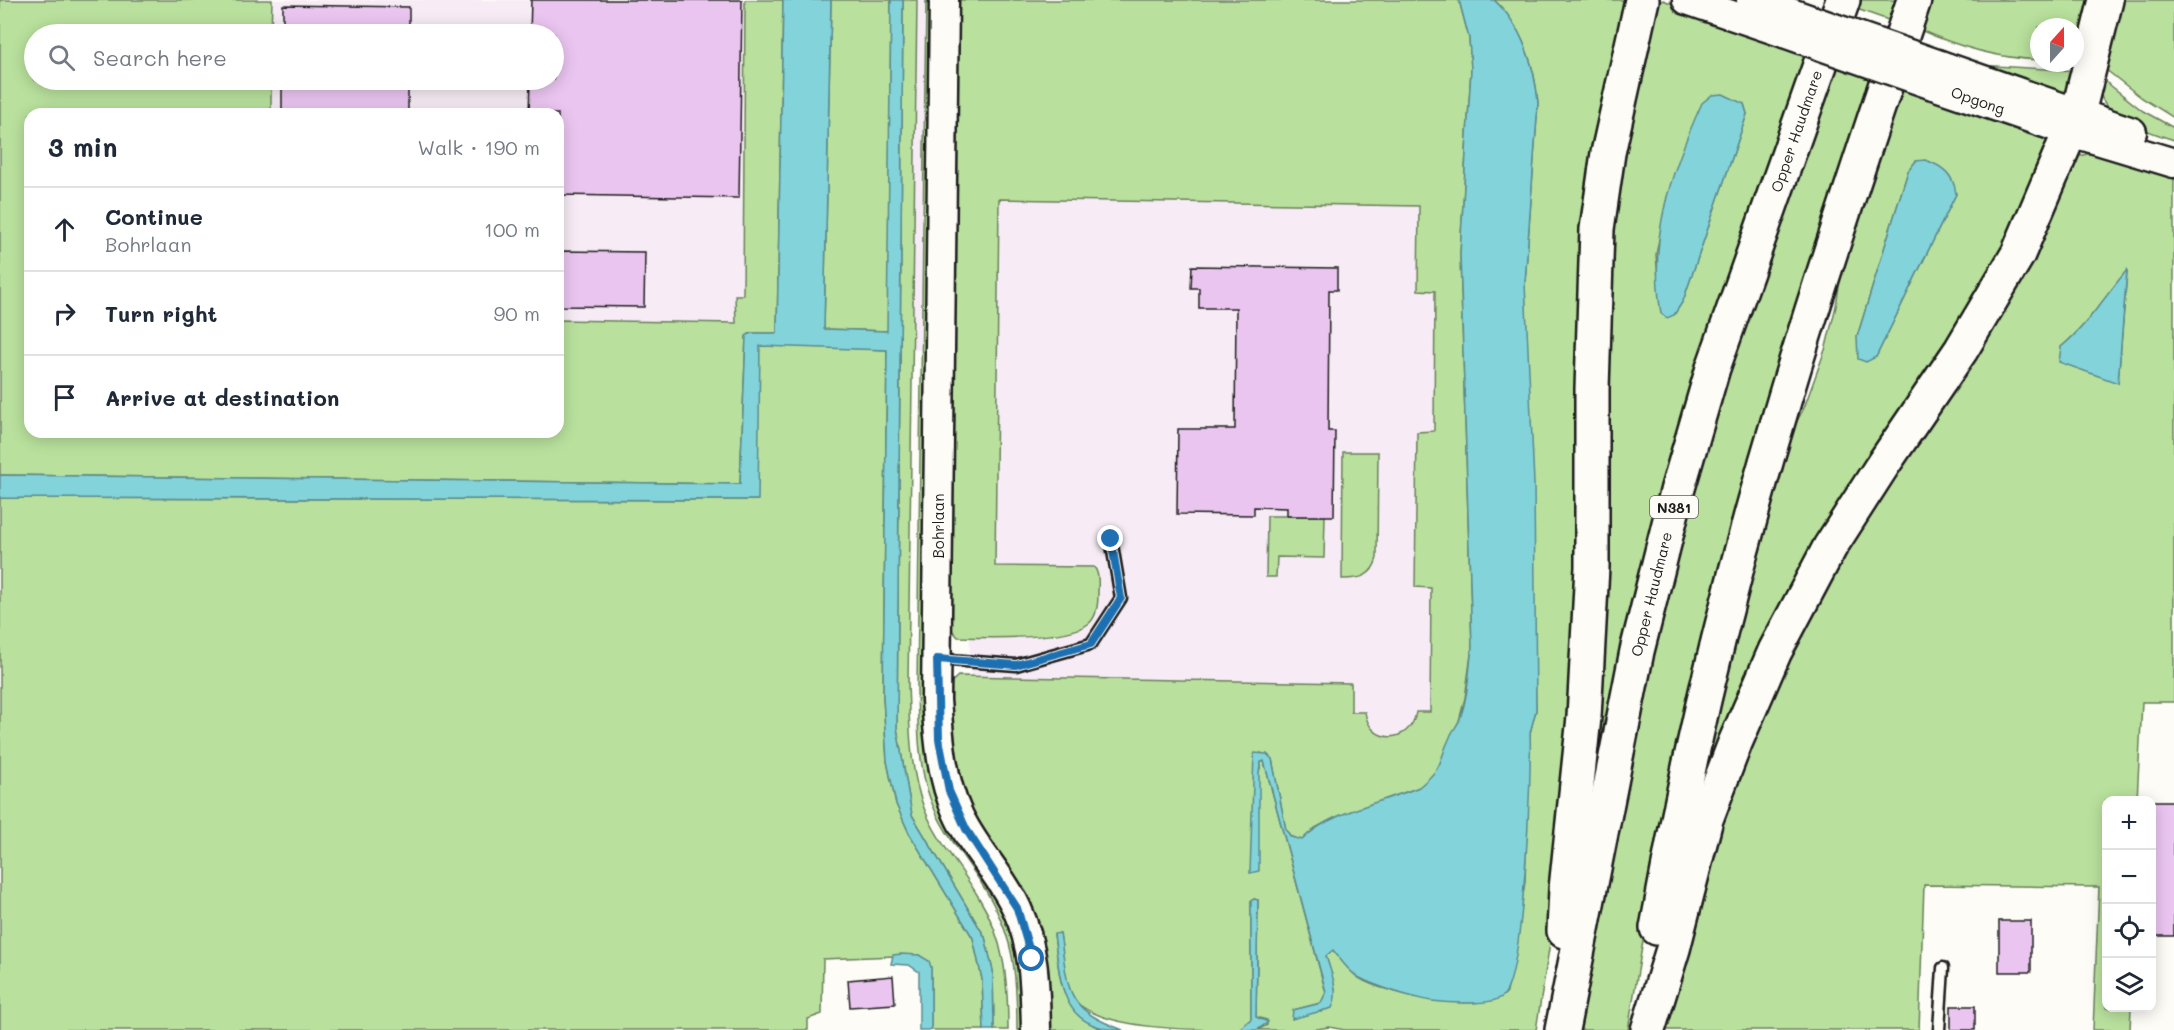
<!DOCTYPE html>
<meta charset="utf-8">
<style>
:root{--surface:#fff;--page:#f2f2f3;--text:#1f2937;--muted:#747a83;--line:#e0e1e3}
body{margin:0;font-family:Mali,sans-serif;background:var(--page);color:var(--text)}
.controls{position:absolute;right:18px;bottom:18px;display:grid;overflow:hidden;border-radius:12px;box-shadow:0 3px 15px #0003}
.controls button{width:54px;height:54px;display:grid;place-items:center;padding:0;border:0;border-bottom:2px solid var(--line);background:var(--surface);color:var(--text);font:30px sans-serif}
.compass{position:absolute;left:2030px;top:18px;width:54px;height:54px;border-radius:50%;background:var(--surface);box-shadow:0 3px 15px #0003;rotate:21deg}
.stop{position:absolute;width:18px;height:18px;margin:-14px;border:4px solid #1f6fb2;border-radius:50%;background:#fff}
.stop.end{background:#1f6fb2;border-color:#fff;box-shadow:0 2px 6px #0008}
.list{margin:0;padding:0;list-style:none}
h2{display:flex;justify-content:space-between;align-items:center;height:78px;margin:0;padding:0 24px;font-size:26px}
h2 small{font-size:20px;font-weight:400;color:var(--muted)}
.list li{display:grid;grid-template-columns:39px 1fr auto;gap:18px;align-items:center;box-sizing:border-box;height:84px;padding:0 24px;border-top:2px solid var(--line)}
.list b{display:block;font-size:22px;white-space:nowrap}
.list p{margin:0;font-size:20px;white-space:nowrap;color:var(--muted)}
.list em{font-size:20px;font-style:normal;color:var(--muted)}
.icon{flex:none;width:33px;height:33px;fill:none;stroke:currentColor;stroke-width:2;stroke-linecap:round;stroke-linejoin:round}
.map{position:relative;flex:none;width:2174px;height:1030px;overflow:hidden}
.search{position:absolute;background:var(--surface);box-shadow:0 3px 15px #0003;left:24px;top:24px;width:540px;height:66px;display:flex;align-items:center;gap:15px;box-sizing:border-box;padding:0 21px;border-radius:33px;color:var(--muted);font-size:22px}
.panel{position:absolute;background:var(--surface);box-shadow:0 3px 15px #0003;left:24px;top:108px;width:540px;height:330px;border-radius:18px}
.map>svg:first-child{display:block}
</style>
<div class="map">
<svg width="2174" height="1030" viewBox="0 0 2174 1030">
<rect width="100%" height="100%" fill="#fdfcf7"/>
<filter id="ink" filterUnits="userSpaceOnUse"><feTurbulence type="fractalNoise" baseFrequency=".0167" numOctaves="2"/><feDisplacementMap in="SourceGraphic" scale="12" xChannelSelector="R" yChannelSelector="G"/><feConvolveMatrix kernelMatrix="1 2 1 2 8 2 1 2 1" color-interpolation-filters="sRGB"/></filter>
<g filter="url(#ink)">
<path fill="#f7ecf5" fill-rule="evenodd" d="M0 0H1486L1476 747 972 757 964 352 558 334V114H30ZM34 34H554V80H34Z"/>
<g fill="#b9e19d" stroke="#6a7e5c" stroke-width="1.5" fill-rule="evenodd">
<path d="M0 0H272L271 34H34V80H271V114H30V432H558V320L736 323 735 295H743L745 0H783L777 333H751L746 337 740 484 0 475Z"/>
<path d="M831 0H891L888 331 824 329Z"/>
<path d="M903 0H917L908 685C910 727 909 768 924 808 937 841 961 867 979 898 1005 940 1008 982 1008 1030H994L993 971 985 937 912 815 897 728Z"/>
<path d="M926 0H934L926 692 993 885 1019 942 1026 1030H1017C1017 969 1014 934 980 881 962 854 941 829 930 798 918 765 918 724 917 689Z"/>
<path d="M957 0H1459L1469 38 1471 69 1460 254 1472 647 1465 698 1459 721 1446 747 1443 762 1430 778 1420 787 1334 818 1315 828 1302 840 1291 837 1286 830 1272 759 1261 753 1259 772 1261 762 1264 761 1326 993 1321 1003 1293 1010 1322 1012 1335 989 1326 956 1333 950C1341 958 1349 971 1359 978 1384 994 1485 1016 1507 992L1525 882 1530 733 1536 710 1525 283 1538 103C1535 67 1522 25 1494 0H1624L1627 11 1584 492 1552 930 1536 1030H1345L1329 1027 1311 1030H1257L1267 1025V1020L1256 1017 1258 900 1254 899 1251 901V1019L1238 1030C1192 1030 1104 1030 1075 1001 1063 984 1063 954 1060 933L1054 935C1061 978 1057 1010 1103 1030H1045L956 776 948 685 958 676 1351 683V712H1365C1370 746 1411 744 1416 712H1430L1431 588 1415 587 1417 432 1434 431 1435 291 1418 290 1419 206 999 199 995 566 1094 567C1100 574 1098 586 1098 594 1098 605 1097 618 1088 624 1068 640 985 638 958 637L949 627Z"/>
<path d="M1663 0 1805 56 1699 367 1578 876 1604 229 1655 4ZM1744 104 1747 114 1683 301 1674 315 1661 312 1656 255 1667 197Z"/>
<path d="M1853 0H1901L1894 22 1851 7Z"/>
<path d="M1928 0H2099L2075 60V27H2039V60C1996 58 1958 47 1918 29Z"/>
<path d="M2123 0H2174V118L2142 98 2105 69 2115 18Z"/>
<path d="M1832 64 1876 79 1658 852 1628 1030H1576L1650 654 1726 373Z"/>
<path d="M1978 65 2077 71 2069 95Z"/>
<path d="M2101 78 2143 111 2174 128V140C2149 132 2089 114 2101 78Z"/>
<path d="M1900 88 2051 136 2011 249 1876 461 1685 860 1709 731 1782 449 1804 408 1826 347 1836 306 1843 259ZM1916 161 1956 194 1876 357 1857 337 1908 171Z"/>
<path d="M2097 151 2174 168V702H2142L2137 800H2106V1008H2131L2130 1030H2093L2099 887 1924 885 1919 1030H1665L1681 940 1773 670 2070 164 2080 156ZM2127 271 2118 383 2061 347C2087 326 2105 296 2127 271Z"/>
<path d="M763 344 887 350 883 697 887 761 896 804 909 833 973 938 982 979 984 1030H931V967L919 955 823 959 822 1014 808 1019V1030H0V498L757 500 758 349Z"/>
<path d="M1343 452H1378L1377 558C1372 577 1360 579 1342 579Z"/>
<path d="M1267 516H1325L1324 558 1277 557 1276 577H1266Z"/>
</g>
<g fill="#83d4da" stroke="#5a8a8e" stroke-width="1.5">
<path d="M783 0H831L824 329 887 331 891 0H903L897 728 912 815 985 937 993 971 994 1030H984L982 979 973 938 909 833 896 804 887 761 883 697 887 350 760 346 758 500 0 498V475L740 484 746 336 751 333H777Z"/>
<path d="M1459 0H1494C1522 25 1535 67 1538 103L1525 283 1534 483 1536 710 1530 733C1532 769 1524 977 1503 996 1492 1006 1447 1003 1432 1001 1413 998 1374 986 1358 977 1347 970 1341 960 1333 950L1326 956C1331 973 1340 991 1332 1008L1292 1019 1293 1010 1321 1003 1326 992 1264 761 1261 762 1259 772V871L1250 873 1254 753 1267 754 1272 759 1286 830 1291 837 1302 840C1328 812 1384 802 1419 787 1445 766 1438 762 1450 737 1452 731 1457 726 1459 721 1468 698 1469 671 1472 647L1460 254 1471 69 1469 38Z"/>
<path d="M1723 94 1744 104 1747 114 1683 301 1674 315 1667 318 1661 313C1648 237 1671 171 1702 103L1712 95Z"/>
<path d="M1925 160C1943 166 1954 175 1956 194L1876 357 1866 362 1858 359 1857 337 1908 171 1916 161Z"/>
<path d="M2127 270 2118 383 2059 362 2061 347C2087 326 2105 296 2127 270Z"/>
<path d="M1254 899 1258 900 1256 1017 1268 1022 1257 1030H1238L1251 1019V901Z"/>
<path d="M1060 933C1069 990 1063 1008 1123 1030 1060 1030 1061 983 1054 934Z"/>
<path d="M901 954 919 955 929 961 931 967V1030H919V972L909 965 891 964 893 955Z"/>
</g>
<g fill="#eac5f0" stroke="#1c1c1c" stroke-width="1.5">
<path d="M531 0H742L739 198 558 195V114H529L530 80H554V34H530Z"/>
<path d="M283 5 409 7V34H283Z"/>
<rect x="282" y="80" width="126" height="34"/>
<path d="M558 251 645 252 644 307 558 306Z"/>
<path d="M1192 266 1337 268V290H1329L1328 431H1335L1334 516H1287V508L1254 507V515L1177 514 1178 429H1235L1236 308H1199V288H1191Z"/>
<rect x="2151" y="801" width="23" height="135"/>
<rect x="1999" y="921" width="32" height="51"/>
<path d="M893 976 895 1004 850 1007 848 980Z"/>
<rect x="1951" y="1006" width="24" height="24"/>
</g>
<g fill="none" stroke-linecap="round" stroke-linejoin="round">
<defs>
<g id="service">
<path d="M937 659 1016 665 1091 644 1121 598 1111 539"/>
<path d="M1939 1030 1943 968"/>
</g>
<g id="secondary">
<path d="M944 0 936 700C939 738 941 776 957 812 972 847 1001 874 1017 909 1035 948 1035 989 1036 1030"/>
<path d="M1687 0 1784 33"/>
<path d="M1751 0 1791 13"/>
<path d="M1940 65 2132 132"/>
<path d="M1933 85 2071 132 2174 163"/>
</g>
<g id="trunk">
<path d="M1657 928C1689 750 1732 573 1784 401 1824 266 1870 133 1914 0"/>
<path d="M1564 931 1566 889 1584 717 1592 567V389L1597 229 1608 153 1642 0"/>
<path d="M1562 1030 1637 651 1678 488 1713 368 1843 0"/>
<path d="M1648 1030 1673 949 1706 819 1735 743 1775 651 1830 547 1882 466 1961 350 2018 254 2078 113 2106 0"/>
</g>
</defs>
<use href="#service" stroke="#1c1c1c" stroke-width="15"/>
<use href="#secondary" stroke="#1c1c1c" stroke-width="33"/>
<use href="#trunk" stroke="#1c1c1c" stroke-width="38"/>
<use href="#service" stroke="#fdfcf7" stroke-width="10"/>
<use href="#secondary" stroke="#fdfcf7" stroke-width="28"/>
<use href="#trunk" stroke="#fdfcf7" stroke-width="33"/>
<defs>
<g id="secondary-bridge">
<path d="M1791 13 1940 65"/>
<path d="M1784 33 1933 85"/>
</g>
</defs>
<use href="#secondary-bridge" stroke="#1c1c1c" stroke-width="33" stroke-linecap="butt"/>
<use href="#secondary-bridge" stroke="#fdfcf7" stroke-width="28"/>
</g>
</g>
<g fill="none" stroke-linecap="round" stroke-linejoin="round" filter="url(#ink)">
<path stroke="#1f6fb2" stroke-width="8" d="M1032 959 1017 908 966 829 949 791 939 739 937 659 1016 665 1091 644 1121 598 1111 539"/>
</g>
<g text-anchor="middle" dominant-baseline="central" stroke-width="5" stroke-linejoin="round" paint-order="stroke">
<rect fill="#fdfcf7" stroke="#605f5e" stroke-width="1.5" x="1650" y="496" width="48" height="22" rx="4.5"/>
<g font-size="14" font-weight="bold" fill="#1c1c1c">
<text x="1674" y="507">N381</text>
</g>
<g font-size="15" fill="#1c1c1c" stroke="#fdfcf7">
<text transform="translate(1978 100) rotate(19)">Opgong</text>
<text transform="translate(1796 131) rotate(-71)">Opper Haudmare</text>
<text transform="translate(938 526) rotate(-90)">Bohrlaan</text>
<text transform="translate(1651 594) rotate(-76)">Opper Haudmare</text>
</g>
</g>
</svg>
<div class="controls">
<button>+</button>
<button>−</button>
<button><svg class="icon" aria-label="locate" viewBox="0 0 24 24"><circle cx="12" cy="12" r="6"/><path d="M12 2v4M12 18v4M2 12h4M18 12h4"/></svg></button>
<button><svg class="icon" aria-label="layers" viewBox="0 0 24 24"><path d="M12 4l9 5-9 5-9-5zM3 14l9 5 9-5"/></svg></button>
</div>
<svg class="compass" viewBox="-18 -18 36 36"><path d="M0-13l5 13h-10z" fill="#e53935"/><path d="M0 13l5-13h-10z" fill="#747a83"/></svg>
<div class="stop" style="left:1032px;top:959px"></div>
<div class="stop end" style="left:1111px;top:539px"></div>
<div class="search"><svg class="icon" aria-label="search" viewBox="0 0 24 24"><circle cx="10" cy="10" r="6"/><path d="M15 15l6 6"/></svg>Search here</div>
<section class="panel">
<h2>3 min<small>Walk · 190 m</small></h2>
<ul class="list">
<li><svg class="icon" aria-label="ahead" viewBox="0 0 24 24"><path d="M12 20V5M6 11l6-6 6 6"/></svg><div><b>Continue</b><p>Bohrlaan</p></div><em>100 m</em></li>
<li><svg class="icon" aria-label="right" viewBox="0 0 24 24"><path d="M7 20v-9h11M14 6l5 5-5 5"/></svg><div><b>Turn right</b></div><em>90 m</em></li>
<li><svg class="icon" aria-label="arrive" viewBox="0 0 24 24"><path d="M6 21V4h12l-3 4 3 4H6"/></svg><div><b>Arrive at destination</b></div></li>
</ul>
</section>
</div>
